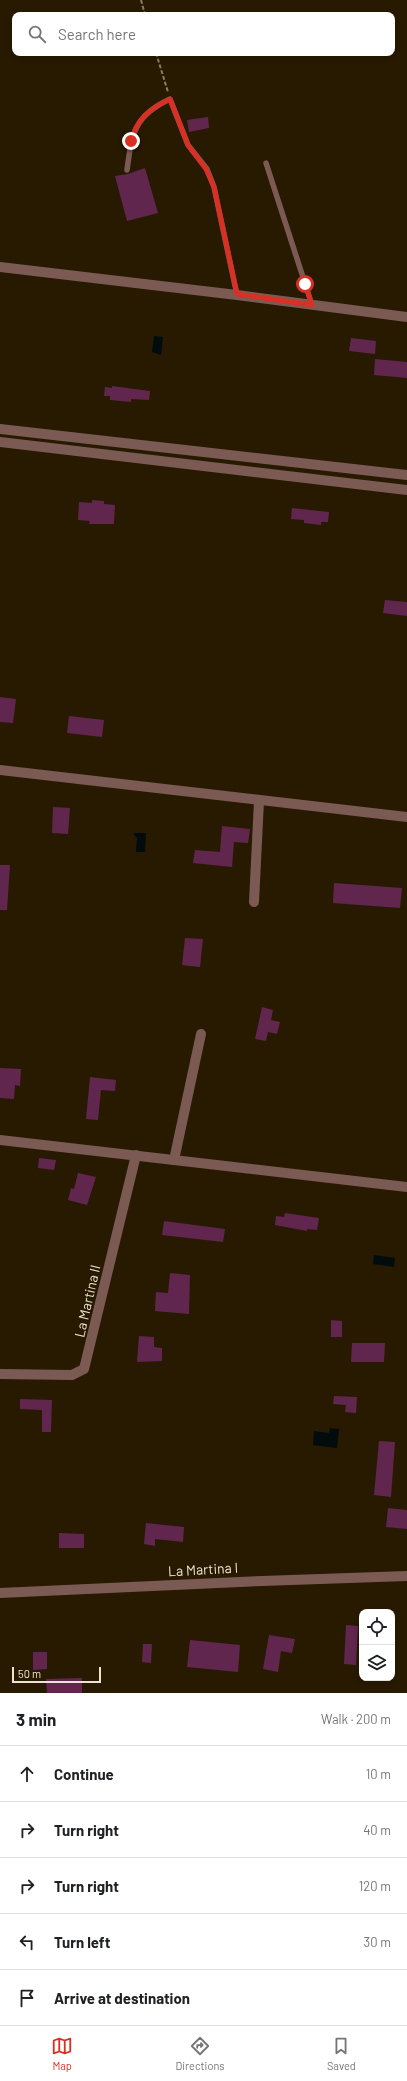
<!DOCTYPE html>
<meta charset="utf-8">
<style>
:root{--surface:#fff;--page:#f2f2f2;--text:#202124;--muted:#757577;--line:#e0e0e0;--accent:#d93025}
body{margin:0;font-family:Barlow,sans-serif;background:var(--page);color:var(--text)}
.controls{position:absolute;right:12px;bottom:12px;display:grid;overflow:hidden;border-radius:8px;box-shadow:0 2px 6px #0003}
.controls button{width:36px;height:36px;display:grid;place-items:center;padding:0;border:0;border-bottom:1px solid var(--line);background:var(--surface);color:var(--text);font:20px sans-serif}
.scale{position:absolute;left:12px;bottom:10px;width:89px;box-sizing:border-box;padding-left:4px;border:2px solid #ede3d4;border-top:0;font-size:11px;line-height:14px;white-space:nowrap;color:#ede3d4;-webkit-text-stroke:3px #281a01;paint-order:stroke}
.stop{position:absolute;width:12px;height:12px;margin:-9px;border:3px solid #d93025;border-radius:50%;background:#fff}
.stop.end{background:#d93025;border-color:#fff;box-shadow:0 1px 4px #0008}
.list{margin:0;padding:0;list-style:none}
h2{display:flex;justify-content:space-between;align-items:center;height:52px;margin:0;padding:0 16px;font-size:17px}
h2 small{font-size:13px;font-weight:400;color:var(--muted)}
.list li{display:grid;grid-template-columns:26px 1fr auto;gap:12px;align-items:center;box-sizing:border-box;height:56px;padding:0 16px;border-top:1px solid var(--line)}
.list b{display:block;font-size:15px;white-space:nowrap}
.list em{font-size:13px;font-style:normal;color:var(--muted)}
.icon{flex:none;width:22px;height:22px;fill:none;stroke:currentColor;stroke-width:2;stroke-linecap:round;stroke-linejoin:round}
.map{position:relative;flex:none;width:407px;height:1693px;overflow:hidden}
.search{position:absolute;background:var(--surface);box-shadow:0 2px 6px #0003;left:12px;right:12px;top:12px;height:44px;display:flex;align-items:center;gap:10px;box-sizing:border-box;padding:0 14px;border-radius:8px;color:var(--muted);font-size:15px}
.sheet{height:332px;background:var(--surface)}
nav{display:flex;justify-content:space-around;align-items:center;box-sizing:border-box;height:56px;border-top:1px solid var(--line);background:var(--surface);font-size:11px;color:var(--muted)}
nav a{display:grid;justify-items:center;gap:2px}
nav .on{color:var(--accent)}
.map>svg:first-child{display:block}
</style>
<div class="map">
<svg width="407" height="1693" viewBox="0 0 407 1693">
<rect width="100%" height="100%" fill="#281a01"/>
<g fill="#020c0d">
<path d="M154 336 163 337 161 355 152 352Z"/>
<path d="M134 833H146L145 852H136L137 837 134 836Z"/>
<path d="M374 1255 395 1258 394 1267 373 1264Z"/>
<path d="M330 1428 339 1429 337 1448 313 1445 314 1431 329 1433Z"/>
</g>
<g fill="#61264e">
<path d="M208 117 209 128 189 132 187 120Z"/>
<path d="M145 168 158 213 127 221 115 176 128 174Z"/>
<path d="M351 338 376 341 375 354 349 351Z"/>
<path d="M375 359 407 362V378L374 375Z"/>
<path d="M112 386 150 391 149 400 131 399V402L110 400V396H104L105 387 112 388Z"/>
<path d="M92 500 104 501V504L115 505 114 524H89L90 521 78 520 79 502 92 503Z"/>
<path d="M292 508 329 512 328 522H321V525L304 523V520L291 519Z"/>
<path d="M385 600 407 602V616L383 613Z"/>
<path d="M0 697 16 699 13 723 0 722Z"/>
<path d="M69 716 104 720 102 737 67 733Z"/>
<path d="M53 807 70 808 68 834 52 833Z"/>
<path d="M222 826 250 829 248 843 234 842 232 867 193 863 195 850 220 852Z"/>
<path d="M0 865H10L7 910H0Z"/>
<path d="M334 883 402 888 400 908 333 903Z"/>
<path d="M185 938 203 939 200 967 182 965Z"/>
<path d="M262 1007 273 1010 271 1020 280 1022 277 1034 268 1032 266 1041 255 1039Z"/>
<path d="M0 1068 21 1069 20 1086 15 1085 14 1099 0 1098Z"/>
<path d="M90 1077 116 1080 115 1091 101 1090 98 1120 86 1119Z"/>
<path d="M39 1158 56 1160 54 1170 38 1168Z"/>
<path d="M78 1173 96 1177 87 1205 68 1200 71 1188 74 1189Z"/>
<path d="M285 1213 319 1218 317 1230 307 1229V1231L275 1225 276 1216 284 1217Z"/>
<path d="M164 1221 225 1229 223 1242 162 1235Z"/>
<path d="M170 1273 190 1275 189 1314 155 1311 156 1292 168 1293Z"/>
<path d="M331 1320 342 1321V1337H331Z"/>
<path d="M139 1336 154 1337V1347L162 1348V1361L137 1362Z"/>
<path d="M352 1343H385L384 1362H351Z"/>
<path d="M334 1396 357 1397 356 1413 345 1412 346 1405 333 1404Z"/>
<path d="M20 1399 52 1400 51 1432H42V1410L20 1409Z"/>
<path d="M379 1441 395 1442 391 1497 374 1495Z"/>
<path d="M388 1508 407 1510V1529L386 1527Z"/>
<path d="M146 1523 184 1527 183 1542 155 1539V1546L144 1544Z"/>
<path d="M59 1533 84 1534V1548H59Z"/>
<path d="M346 1625 358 1626 356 1665 344 1664Z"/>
<path d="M269 1635 295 1639 292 1653 281 1651 278 1672 263 1669Z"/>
<path d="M190 1640 240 1645 238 1672 187 1667Z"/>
<path d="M143 1644H152L151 1663 142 1662Z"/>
<path d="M33 1652H47V1669L33 1670Z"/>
<path d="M82 1678V1693H47L46 1679Z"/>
</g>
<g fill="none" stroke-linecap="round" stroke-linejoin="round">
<g stroke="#897d69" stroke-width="2" stroke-dasharray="4 2" stroke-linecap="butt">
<path d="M141 0 145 15"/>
<path d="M156 53 168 92"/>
</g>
<g stroke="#7b5a54" stroke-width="5.5">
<path d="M266 163 312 305"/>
<path d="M127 170C132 133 134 116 170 99L188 145 207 169 214 187 237 295"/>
</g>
<g stroke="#7b5a54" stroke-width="10">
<path d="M0 267 237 295 407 317"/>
<path d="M0 429 407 475"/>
<path d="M0 442 407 490"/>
<path d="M0 770 407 817"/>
<path d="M254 902 259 801"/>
<path d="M0 1140 407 1187"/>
<path d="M174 1160 201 1034"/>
<path d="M0 1374 72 1375 84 1369 136 1155"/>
<path d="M0 1593 262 1581 407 1576"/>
</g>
</g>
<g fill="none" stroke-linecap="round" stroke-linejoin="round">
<path stroke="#d93025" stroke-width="5" d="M131 141C137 119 149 109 170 99L188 145 206 169 214 187 237 294 312 305 305 284"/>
</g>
<g text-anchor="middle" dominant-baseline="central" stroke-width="3" stroke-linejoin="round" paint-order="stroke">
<g font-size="14" fill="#ede3d4" stroke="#281a01">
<text transform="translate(87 1301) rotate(-77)">La Martina II</text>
<text transform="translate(203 1569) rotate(-3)">La Martina I</text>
</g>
</g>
</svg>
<div class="controls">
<button><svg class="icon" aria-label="locate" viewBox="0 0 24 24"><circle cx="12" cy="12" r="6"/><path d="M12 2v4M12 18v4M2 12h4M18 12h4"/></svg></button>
<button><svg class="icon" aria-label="layers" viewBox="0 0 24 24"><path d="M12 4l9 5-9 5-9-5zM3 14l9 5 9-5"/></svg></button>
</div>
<div class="scale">50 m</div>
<div class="stop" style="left:305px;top:284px"></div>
<div class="stop end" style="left:131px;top:141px"></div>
<div class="search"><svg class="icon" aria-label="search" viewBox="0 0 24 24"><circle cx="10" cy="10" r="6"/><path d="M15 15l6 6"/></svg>Search here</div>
</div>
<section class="sheet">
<h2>3 min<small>Walk · 200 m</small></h2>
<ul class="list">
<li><svg class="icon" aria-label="ahead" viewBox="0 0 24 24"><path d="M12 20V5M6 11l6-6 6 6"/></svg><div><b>Continue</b></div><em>10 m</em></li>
<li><svg class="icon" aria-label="right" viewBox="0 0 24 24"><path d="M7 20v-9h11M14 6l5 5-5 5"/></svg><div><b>Turn right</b></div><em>40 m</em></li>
<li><svg class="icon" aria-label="right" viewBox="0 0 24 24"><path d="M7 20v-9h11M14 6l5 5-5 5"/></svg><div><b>Turn right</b></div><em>120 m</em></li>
<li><svg class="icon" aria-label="left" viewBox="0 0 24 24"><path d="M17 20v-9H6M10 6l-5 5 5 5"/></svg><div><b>Turn left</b></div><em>30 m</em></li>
<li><svg class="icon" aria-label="arrive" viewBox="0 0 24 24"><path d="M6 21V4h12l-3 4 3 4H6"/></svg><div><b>Arrive at destination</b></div></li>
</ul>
</section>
<nav>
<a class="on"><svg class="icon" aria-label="map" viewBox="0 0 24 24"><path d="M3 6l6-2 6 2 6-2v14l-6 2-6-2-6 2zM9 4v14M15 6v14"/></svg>Map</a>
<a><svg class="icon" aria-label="directions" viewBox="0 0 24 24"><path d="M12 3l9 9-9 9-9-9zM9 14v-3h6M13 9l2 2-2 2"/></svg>Directions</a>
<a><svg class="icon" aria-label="saved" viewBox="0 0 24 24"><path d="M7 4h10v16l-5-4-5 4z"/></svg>Saved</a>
</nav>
